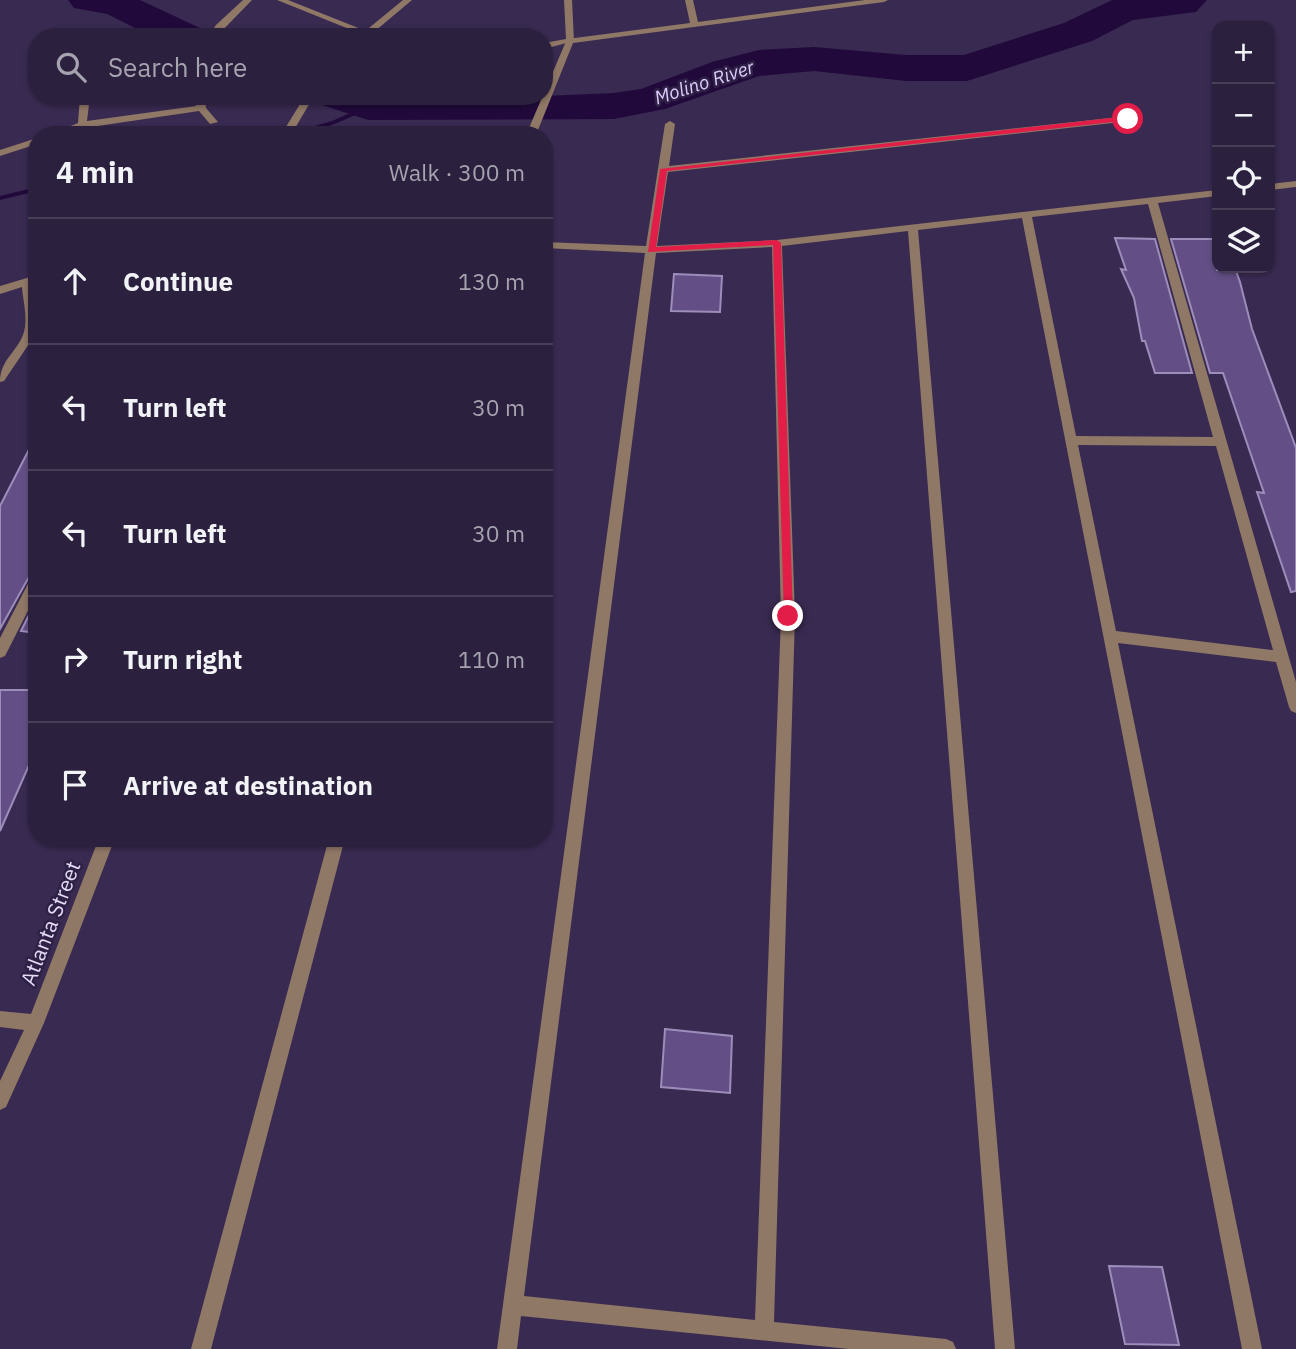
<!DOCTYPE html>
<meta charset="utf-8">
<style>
:root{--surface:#2b203d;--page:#372d48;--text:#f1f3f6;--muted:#a6a3b0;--line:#473e57}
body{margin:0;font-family:"IBM Plex Sans",sans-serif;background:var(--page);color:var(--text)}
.controls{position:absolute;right:21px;top:21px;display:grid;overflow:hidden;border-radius:14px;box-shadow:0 2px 5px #0004}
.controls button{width:63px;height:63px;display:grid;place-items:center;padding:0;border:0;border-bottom:2px solid var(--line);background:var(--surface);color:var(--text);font:35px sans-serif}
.stop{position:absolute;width:21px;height:21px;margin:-16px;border:5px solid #e11d48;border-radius:50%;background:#fff}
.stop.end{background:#e11d48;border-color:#fff;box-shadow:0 2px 7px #0008}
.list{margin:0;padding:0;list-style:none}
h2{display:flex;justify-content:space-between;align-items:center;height:91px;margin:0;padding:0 28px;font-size:30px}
h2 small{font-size:23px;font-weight:400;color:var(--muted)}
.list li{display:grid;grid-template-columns:46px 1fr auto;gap:21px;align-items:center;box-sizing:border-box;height:126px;padding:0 28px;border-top:2px solid var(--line)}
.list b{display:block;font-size:26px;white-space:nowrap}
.list em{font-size:23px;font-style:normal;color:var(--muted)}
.icon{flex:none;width:38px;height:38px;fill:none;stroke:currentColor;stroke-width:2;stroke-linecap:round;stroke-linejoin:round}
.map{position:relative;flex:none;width:1296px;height:1349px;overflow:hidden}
.search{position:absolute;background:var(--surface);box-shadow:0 2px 5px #0004;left:28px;top:28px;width:525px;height:77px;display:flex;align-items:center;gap:18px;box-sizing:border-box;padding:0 24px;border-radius:28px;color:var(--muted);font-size:26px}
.panel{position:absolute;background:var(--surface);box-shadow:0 2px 5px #0004;left:28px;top:126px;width:525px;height:721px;border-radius:28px}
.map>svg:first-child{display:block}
</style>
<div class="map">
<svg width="1296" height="1349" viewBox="0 0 1296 1349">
<rect width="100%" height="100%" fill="#392a51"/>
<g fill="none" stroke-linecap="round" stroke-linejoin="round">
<g fill="#210a3b" fill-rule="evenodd">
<path d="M368 105 371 107 370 108C343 121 313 135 283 135L332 121Z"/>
<path d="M37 187V191L0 200V196Z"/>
</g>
<g fill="#210a3b" fill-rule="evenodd">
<path d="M68 0H140L200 28 206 37H153L107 14 74 8Z"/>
<path d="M1112 0H1207L1196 12 1133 20 1092 41 967 81H906L814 71 759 76 665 109 614 119 368 120 322 105 316 96H544L614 93 641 89 712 62 759 50 814 47 906 55H964L1064 23Z"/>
</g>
</g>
<g fill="#634f85" stroke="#9c8dbb" stroke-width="2">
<path d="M1115 238 1155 239 1192 373H1155L1145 341H1142L1134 298 1121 269 1126 270Z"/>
<path d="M1171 239H1217V270L1236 271 1240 282 1252 329 1296 448V591L1291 592 1257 492 1264 493 1223 373H1210Z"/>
<path d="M674 274 722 276 720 312 671 311Z"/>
<path d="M37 434V572L30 575 0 629V506Z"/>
<path d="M37 599V633L21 631Z"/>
<path d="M0 690H37V747L0 831Z"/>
<path d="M665 1029 732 1036 730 1093 661 1087Z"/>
<path d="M1109 1266 1162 1267 1179 1345 1125 1344Z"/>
</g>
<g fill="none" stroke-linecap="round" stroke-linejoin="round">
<g fill="#907866" fill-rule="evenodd">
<path d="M243 0H252L216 37H208L216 25Z"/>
<path d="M403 0H412L368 37H358Z"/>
<path d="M685 0H693L698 22 865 0H888L884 2 573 43 536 135H526L567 39 690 23Z"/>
<path d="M80 96H90L87 121 196 106 195 96H205L206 108 218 122 210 124 199 111 84 128 64 135H49L78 123Z"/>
<path d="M305 96H314L291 135H281Z"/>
<path d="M1128 116 1133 119 1131 121 668 172 657 246 777 240 1217 190V196L1158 203 1296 682V713L1291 711 1289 707 1276 662 1118 643 1262 1349H1242L1022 218 918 230 1015 1349H995L908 231 782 246 795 616 774 1322 946 1339 953 1342 956 1349H849L521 1316 517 1349H497L645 253 544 248V242L646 246 665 124 670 121 675 124 669 166ZM1148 204 1213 437 1076 436 1032 217ZM772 247 781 616 755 1320 524 1296 656 253ZM1078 445 1216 446 1273 650 1116 631Z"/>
<path d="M37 138V144L0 156V150Z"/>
<path d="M1296 181V187L1270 190V184Z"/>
<path d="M37 275V282L32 283 37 325 35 335 4 381 0 382C0 359 18 352 24 332 28 319 23 300 22 287L0 294V286Z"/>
<path d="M37 575V593L5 656 0 658V638L32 576Z"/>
<path d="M99 838H115L44 1023 6 1107 0 1110V1081L24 1030 0 1027V1011L31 1014Z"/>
<path d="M329 838H345L211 1349H191Z"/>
</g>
<g fill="#907866" fill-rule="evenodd">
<path d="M277 0H288L381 37H369Z"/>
<path d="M564 0H572L574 41 544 49V43L566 39Z"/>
</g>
</g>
<path fill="#e11d48" d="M1128 116 1131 120 667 171 656 247 777 240 781 243 793 616 788 621 784 619 773 245 648 252 660 169Z"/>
<g text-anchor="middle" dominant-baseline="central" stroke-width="5" stroke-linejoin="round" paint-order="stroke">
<g font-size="19" font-style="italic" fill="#dcccfe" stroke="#2f2046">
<text transform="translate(704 82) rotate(-18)">Molino River</text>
</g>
<g font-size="21" fill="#e3dbf4" stroke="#2f2046">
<text transform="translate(50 923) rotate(-69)">Atlanta Street</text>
</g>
</g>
</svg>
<div class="controls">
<button>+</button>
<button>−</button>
<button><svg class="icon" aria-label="locate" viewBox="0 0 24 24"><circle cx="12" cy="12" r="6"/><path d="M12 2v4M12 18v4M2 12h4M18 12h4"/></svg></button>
<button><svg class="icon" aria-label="layers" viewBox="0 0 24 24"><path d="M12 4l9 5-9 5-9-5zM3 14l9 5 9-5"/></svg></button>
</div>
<div class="stop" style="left:1128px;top:119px"></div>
<div class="stop end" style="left:788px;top:616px"></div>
<div class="search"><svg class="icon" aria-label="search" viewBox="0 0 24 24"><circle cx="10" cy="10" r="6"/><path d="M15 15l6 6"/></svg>Search here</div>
<section class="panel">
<h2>4 min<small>Walk · 300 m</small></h2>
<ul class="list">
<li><svg class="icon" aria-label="ahead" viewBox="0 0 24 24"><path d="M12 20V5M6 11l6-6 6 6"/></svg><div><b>Continue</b></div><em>130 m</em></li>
<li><svg class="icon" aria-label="left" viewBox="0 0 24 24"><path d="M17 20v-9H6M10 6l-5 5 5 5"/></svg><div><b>Turn left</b></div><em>30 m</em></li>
<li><svg class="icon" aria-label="left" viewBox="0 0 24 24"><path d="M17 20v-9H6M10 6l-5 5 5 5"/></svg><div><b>Turn left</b></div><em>30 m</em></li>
<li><svg class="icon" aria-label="right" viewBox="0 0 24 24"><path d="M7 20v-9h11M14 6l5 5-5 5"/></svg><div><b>Turn right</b></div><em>110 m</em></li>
<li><svg class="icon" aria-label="arrive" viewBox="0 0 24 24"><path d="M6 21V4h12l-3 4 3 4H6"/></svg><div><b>Arrive at destination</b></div></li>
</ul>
</section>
</div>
